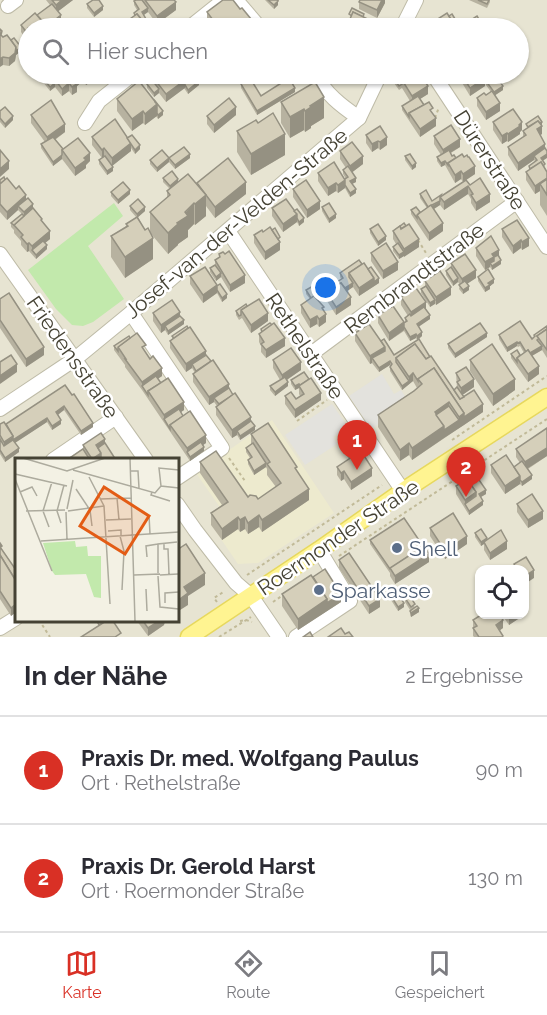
<!DOCTYPE html>
<html lang="de">
<meta charset="utf-8">
<style>
:root{--surface:#fff;--page:#f2f2f3;--text:#2b2b33;--muted:#7c7c81;--line:#e1e1e2;--accent:#d93025}
body{margin:0;font-family:Raleway,sans-serif;background:var(--page);color:var(--text)}
.controls{position:absolute;right:18px;bottom:18px;display:grid;overflow:hidden;border-radius:12px;box-shadow:0 2px 4px #0004}
.controls button{width:54px;height:54px;display:grid;place-items:center;padding:0;border:0;border-bottom:2px solid var(--line);background:var(--surface);color:var(--text);font:30px sans-serif}
.you{position:absolute;left:326px;top:288px;width:21px;height:21px;margin:-15px;border:4px solid #fff;border-radius:50%;background:#1a73e8;box-shadow:0 0 0 9px #1a73e833}
.badge{display:grid;place-items:center;width:39px;height:39px;border-radius:50%;background:var(--accent);color:#fff;font-size:20px;font-weight:700}
.pin{position:absolute;translate:-50% -50px;filter:drop-shadow(0 2px 3px #0008)}
.pin::after{content:'';position:absolute;top:32px;width:21px;height:18px;background:inherit;clip-path:polygon(0 0,100% 0,50% 100%)}
.list{margin:0;padding:0;list-style:none}
h2{display:flex;justify-content:space-between;align-items:center;height:78px;margin:0;padding:0 24px;font-size:26px}
h2 small{font-size:20px;font-weight:400;color:var(--muted)}
.list li{display:grid;grid-template-columns:39px 1fr auto;gap:18px;align-items:center;box-sizing:border-box;height:108px;padding:0 24px;border-top:2px solid var(--line)}
.list b{display:block;font-size:22px;white-space:nowrap}
.list p{margin:0;font-size:20px;white-space:nowrap;color:var(--muted)}
.list em{font-size:20px;font-style:normal;color:var(--muted)}
.icon{flex:none;width:33px;height:33px;fill:none;stroke:currentColor;stroke-width:2;stroke-linecap:round;stroke-linejoin:round}
.map{position:relative;flex:none;width:547px;height:637px;overflow:hidden}
.search{position:absolute;background:var(--surface);box-shadow:0 2px 4px #0004;left:18px;right:18px;top:18px;height:66px;display:flex;align-items:center;gap:15px;box-sizing:border-box;padding:0 21px;border-radius:33px;color:var(--muted);font-size:22px}
.sheet{height:294px;background:var(--surface)}
nav{display:flex;justify-content:space-around;align-items:center;box-sizing:border-box;height:84px;border-top:2px solid var(--line);background:var(--surface);font-size:16px;color:var(--muted)}
nav a{display:grid;justify-items:center;gap:3px}
nav .on{color:var(--accent)}
.map>svg:first-child{display:block}
</style>
<div class="map">
<svg width="547" height="637" viewBox="0 0 547 637">
<rect width="100%" height="100%" fill="#f3f1e4"/>
<path fill="#e7e4d2" fill-rule="evenodd" d="M0 0H547V637H0ZM28 28H518V74H28ZM16 460H177V620H16ZM480 570H524V614H480Z"/>
<path fill="#edeace" d="M272 420 334 513 258 563 238 564 210 523 224 513 196 473Z"/>
<path fill="#c2e9ac" d="M114 203 123 216 88 246 124 299 93 322 83 326 72 325 56 309 28 270Z"/>
<g fill="#e3e2dd">
<path d="M382 374 394 394 401 390 410 404 371 429 349 396Z"/>
<path d="M332 404 348 427 333 437 337 444 305 465 285 435Z"/>
</g>
<g fill="none" stroke-linecap="round" stroke-linejoin="round">
<defs>
<g id="minor">
<path d="M236 0 260 28"/>
<path d="M8 6 16 0"/>
<path d="M189 28 224 0"/>
<path d="M402 28 416 0"/>
<path d="M315 74C326 94 340 105 359 118"/>
<path d="M433 74 547 247"/>
<path d="M85 123 99 101 133 74"/>
<path d="M228 231 403 491"/>
<path d="M0 254 146 460"/>
<path d="M131 313 222 448 177 478"/>
<path d="M311 354 517 201"/>
<path d="M0 409 75 359 131 313 359 118 380 74"/>
<path d="M53 460 116 417"/>
<path d="M177 504 195 530 236 583 251 596 279 637"/>
<path d="M0 628 16 618"/>
<path d="M296 637 350 601 319 550"/>
</g>
<path id="major" d="M189 637 319 550 403 491 547 397"/>
</defs>
<use href="#minor" stroke="#bebba7" stroke-width="16"/>
<use href="#major" stroke="#e7d85e" stroke-width="19"/>
<g stroke="#c1ba98" stroke-width="2" stroke-dasharray="3 3" stroke-linecap="butt">
<path d="M435 118 439 107"/>
<path d="M418 240 426 253"/>
<path d="M297 421 327 400"/>
<path d="M452 440 547 376"/>
<path d="M229 458 245 481"/>
<path d="M339 556 547 419"/>
<path d="M247 575 382 485"/>
<path d="M217 602 214 598 225 591"/>
<path d="M273 602 283 595"/>
<path d="M39 620 50 637"/>
<path d="M240 621 246 620 252 622"/>
<path d="M219 637 251 617"/>
</g>
<use href="#minor" stroke="#fff" stroke-width="14"/>
<use href="#major" stroke="#fff491" stroke-width="16"/>
</g>
<g fill="#b7b2a0">
<path d="M46 0H73L58 11 61 19 52 26 51 25 47 27 48 28H28V42L21 32V25L37 15 50 5Z"/>
<path d="M136 0H174L176 10 157 24 148 12 144 15 146 23 145 24 134 16V13L137 10 134 5V1Z"/>
<path d="M265 0H279L278 1V5L274 9Z"/>
<path d="M385 0V3L377 18 359 9V2Z"/>
<path d="M469 0H490V2L487 8Z"/>
<path d="M87 4 103 10 94 17 87 8Z"/>
<path d="M207 12 251 28H207Z"/>
<path d="M286 23 297 28H287L286 27Z"/>
<path d="M2 36 21 51 16 55 15 61 9 66 3 65Z"/>
<path d="M51 74 98 77 86 85 83 81 77 86V92L72 95 69 91 62 96 55 87 50 91 43 82V78H51Z"/>
<path d="M185 74H197L195 75 199 85 188 94 184 88 166 102 159 93 154 97 147 88V84L152 80V76H182Z"/>
<path d="M402 74 428 94 420 99 433 114 436 126 420 137 402 110V106L410 101 402 88 399 90 394 83V79Z"/>
<path d="M461 74 485 86 470 96 461 81Z"/>
<path d="M486 81 503 90 495 95 500 111 486 120 477 106V98L486 95 491 92 486 85Z"/>
<path d="M315 82 324 118 311 126V128L305 132 304 130 290 138 281 123V102Z"/>
<path d="M241 84 261 96 295 92 257 115 241 88Z"/>
<path d="M117 99 163 115 158 119 156 116 145 125 143 123 132 131 117 111Z"/>
<path d="M0 111 13 120 5 128 0 122Z"/>
<path d="M31 115 65 132 55 140 63 149 90 161 86 165V168L75 176 62 159 53 166 41 148V144L45 142 31 123Z"/>
<path d="M236 115 214 133 207 124V116Z"/>
<path d="M493 122 522 130 520 132V134L508 142 507 141 502 144 493 130Z"/>
<path d="M542 122V134L540 135 543 161 545 168 547 172V216L540 205V191L535 194 526 180V172L529 170V166L536 162 534 160 518 171 508 155V147L523 137V131L527 128 526 124Z"/>
<path d="M237 131 285 155 251 175 237 152Z"/>
<path d="M366 135 387 145 380 150 378 148 372 152 366 143Z"/>
<path d="M434 136 460 147 451 153 452 156 456 158 475 174 463 182 461 179 455 183 445 165 441 167 437 161V157L441 155 434 144Z"/>
<path d="M92 137 127 138 140 149 135 154 131 148V151L112 166 113 171 107 175 99 164V160L105 156 102 158 92 145Z"/>
<path d="M340 151 363 164 352 172 356 182 352 184 356 193 350 197 345 188 338 193 336 191 328 196 318 181V173L345 179H346L343 174V170L346 168 340 159Z"/>
<path d="M405 156 416 167 412 170 405 160Z"/>
<path d="M169 158H190L175 169 169 162 157 172 150 164V160Z"/>
<path d="M163 178 178 182 246 194 215 218 206 206V216L195 225 194 224 188 230V237L178 244V245L168 254 152 235 153 259 125 278 111 257V236L126 226V224L136 217 130 210V206L145 211 138 217 145 230 150 232V212L167 198V191L170 189 163 182Z"/>
<path d="M0 180 16 189 26 199 42 221 50 239 45 243 47 249 36 259 29 251 27 252 21 245V241L14 233V230L11 227V223L22 214 18 210 7 220 0 212Z"/>
<path d="M470 185 490 202 476 211 471 203V199L468 194 444 210 440 205 434 209 443 231 429 241 411 214V210L420 212 427 208 420 198V194L432 201 442 196Z"/>
<path d="M293 189 320 209 307 218 293 197Z"/>
<path d="M111 192 130 194 118 204 111 196Z"/>
<path d="M322 207 336 218 329 223 322 211Z"/>
<path d="M272 208 294 211 304 222 299 226 297 222 283 232 272 216Z"/>
<path d="M370 229 386 240 378 246 370 233Z"/>
<path d="M502 229 529 246 522 250 521 248 513 254 502 237Z"/>
<path d="M393 231 419 247 399 259 393 251V247L396 244 393 239Z"/>
<path d="M263 232 280 241V250L265 260 254 243V235Z"/>
<path d="M476 248 499 257 501 264 492 270 490 267 485 270 476 256Z"/>
<path d="M371 253 398 270 383 279 371 261Z"/>
<path d="M219 254 245 283 230 292 221 277 216 281 210 272V268L215 265V260L219 257Z"/>
<path d="M359 260 379 283 359 296 353 287 347 291 351 305 336 315 327 301V293L337 286V282L341 279 340 277V273Z"/>
<path d="M451 263 476 278 467 284 469 290 463 294 459 289 460 285 458 282 453 286 446 275V271L451 267Z"/>
<path d="M190 276 217 286 227 298 222 302 217 293 203 303 190 284Z"/>
<path d="M478 277 494 283 490 286V289L485 292 478 281Z"/>
<path d="M425 281 451 295 436 305 435 303 430 307 421 293V289L425 286Z"/>
<path d="M306 290 320 300 318 301 324 310 326 322 319 327 317 324 310 328 301 313V305L310 299 306 294Z"/>
<path d="M401 297 426 309 430 319 418 326 422 336 418 340 454 390 457 388 456 373 474 387 462 395 483 412 412 460 409 455 400 461 378 427V415L417 388 413 381 402 390 390 371V365L379 372 372 363 370 364 355 341V333L381 341 394 355 417 340 416 338 410 341 404 331 389 341 378 323V315L404 323H405V318L408 316 401 305Z"/>
<path d="M0 299 44 355 26 367 0 328Z"/>
<path d="M247 306 268 321 251 333 242 318 239 320 236 315V311Z"/>
<path d="M153 313 180 316 184 324 168 335 165 330 161 333 153 321Z"/>
<path d="M547 326V358L542 350 532 356 539 374 528 382 511 358V354L520 355 524 353 520 346 518 347 517 346 507 352 499 339V335L532 339 534 337V335Z"/>
<path d="M261 329 285 346 266 358 261 352V346L259 342V334L261 333Z"/>
<path d="M172 336 206 355 251 421 255 430 240 440 237 435 232 438 216 415V407L217 406 214 402 209 405 193 382V374L195 373 192 368 186 372 170 348V341L172 339Z"/>
<path d="M487 337 455 358 448 348V344Z"/>
<path d="M114 346 146 353 162 376 158 379 184 410 181 412 183 416 206 443 203 445 204 451 190 461 142 390 125 367V365L114 350Z"/>
<path d="M273 360 301 370 287 380 288 386 275 396 270 390V386L280 380 273 368Z"/>
<path d="M470 360 515 390 493 406 470 371Z"/>
<path d="M304 372 321 400 295 418 285 404V396L296 399 300 396 299 394V388L295 390 291 384V380Z"/>
<path d="M65 385 93 427 81 435 64 410 58 415 61 424 52 430 47 422 15 443 19 452 5 462 0 454V424H6Z"/>
<path d="M251 434 297 472 309 500 262 532 259 527 248 534 245 529 240 532 238 529 222 540 211 525V513L222 505 200 473V462L248 497 258 499 276 487 267 475V469L266 467 254 475 248 464V460L250 458 246 452V448L251 444Z"/>
<path d="M105 443 116 460H67L83 449V445Z"/>
<path d="M345 449 372 476 351 490 344 479 341 481 337 475V467L349 459 345 453Z"/>
<path d="M516 449 547 456 528 469 532 479 522 486 520 484 505 494 491 473V465L514 467 520 463 516 457Z"/>
<path d="M469 482 486 494 481 497 483 505 469 515 456 494V486Z"/>
<path d="M517 504 543 519 528 528 517 512Z"/>
<path d="M430 528 467 544 445 559 430 536Z"/>
<path d="M475 533 487 540 507 549 490 560 484 550V544L481 546 475 537Z"/>
<path d="M370 540 429 562 395 584 390 576V573L370 544Z"/>
<path d="M0 543 2 549 16 570V612L11 616 0 599Z"/>
<path d="M339 560 380 607 369 614 339 568Z"/>
<path d="M313 577 341 602 298 630 282 606V594Z"/>
<path d="M391 596 404 607 398 611 391 600Z"/>
<path d="M405 598 415 607 419 612 411 617 410 615V610L405 602Z"/>
<path d="M527 613 509 625 502 615 501 616 503 628 500 630 503 637H474L473 636V620L481 615H525Z"/>
<path d="M137 621H165L164 625 148 636Z"/>
</g>
<g fill="#959182">
<path d="M62 0H73L56 13V5Z"/>
<path d="M276 0H279L278 1V5L274 9V5Z"/>
<path d="M382 0H385V3L377 18V10Z"/>
<path d="M176 2V10L157 24V16Z"/>
<path d="M103 6V10L94 17V13Z"/>
<path d="M148 8V12L142 16V12Z"/>
<path d="M61 15V19L52 26V22Z"/>
<path d="M251 19V28H241V27Z"/>
<path d="M224 20V28H220V24Z"/>
<path d="M51 21V25L45 28 42 26Z"/>
<path d="M480 21V25L476 28H472V27Z"/>
<path d="M219 22V28H216V24Z"/>
<path d="M16 47H21V51L16 55 15 61 9 66V58Z"/>
<path d="M3 57V65L0 67V59Z"/>
<path d="M84 74 83 81 77 86V92L72 95V87L74 80Z"/>
<path d="M98 74V77L86 85V81Z"/>
<path d="M485 78V86L470 96V88Z"/>
<path d="M185 80V88L166 102V94Z"/>
<path d="M199 81V85L188 94V90Z"/>
<path d="M55 83V87L50 91V87Z"/>
<path d="M69 83V91L62 96V89Z"/>
<path d="M428 86V94L412 104V96Z"/>
<path d="M503 86V90L494 96V92Z"/>
<path d="M295 88V92L257 115V111Z"/>
<path d="M159 89V93L154 97V93Z"/>
<path d="M324 97V118L311 126V128L305 132V111L310 106Z"/>
<path d="M500 103V111L486 120V112Z"/>
<path d="M157 104V116L145 125V114Z"/>
<path d="M236 107V115L214 133V125Z"/>
<path d="M304 109V130L290 138V117Z"/>
<path d="M143 111V123L132 131V119Z"/>
<path d="M163 111V115L158 119V115Z"/>
<path d="M13 116V120L5 128V124Z"/>
<path d="M436 118V126L420 137V129Z"/>
<path d="M522 122V130L520 132V134L508 142V134Z"/>
<path d="M542 122V134L537 137 530 130Z"/>
<path d="M65 124V132L47 145V137Z"/>
<path d="M507 133V141L502 144V136Z"/>
<path d="M285 134V155L251 175V154Z"/>
<path d="M387 137V145L380 150V142Z"/>
<path d="M460 139V147L443 157V150Z"/>
<path d="M378 141V148L372 152V144Z"/>
<path d="M131 143V151L112 166V158Z"/>
<path d="M545 144V152L534 156V160L518 171V163Z"/>
<path d="M140 145V149L135 154V150Z"/>
<path d="M104 148V156L102 158V150Z"/>
<path d="M90 153V161L86 165V168L75 176V168L84 158Z"/>
<path d="M190 154V158L175 169V165Z"/>
<path d="M547 154V158L541 162V158Z"/>
<path d="M62 155V159L53 166V162Z"/>
<path d="M363 156V164L350 174V166Z"/>
<path d="M169 158V162L157 172V168Z"/>
<path d="M9 161V169L0 177V169Z"/>
<path d="M445 161V165L441 167V163Z"/>
<path d="M416 163V167L412 170V166Z"/>
<path d="M475 166V174L463 182V174Z"/>
<path d="M113 167V171L107 175V171Z"/>
<path d="M461 171V179L455 183V175Z"/>
<path d="M356 178V182L350 185V181Z"/>
<path d="M547 178V186L540 184V191L535 194V186Z"/>
<path d="M178 179V183L170 190V186Z"/>
<path d="M345 180V188L338 193V185Z"/>
<path d="M246 182V194L215 218V207Z"/>
<path d="M336 183V191L328 196V188Z"/>
<path d="M468 186V194L444 210V202Z"/>
<path d="M356 189V193L350 197V193Z"/>
<path d="M130 190V194L118 204V200Z"/>
<path d="M490 194V202L476 211V203Z"/>
<path d="M26 195V203L18 206V210L7 220V212Z"/>
<path d="M206 195V216L195 225V204Z"/>
<path d="M320 201V209L307 218V210Z"/>
<path d="M440 201V205L429 212V208Z"/>
<path d="M194 203V224L188 230V237L178 244V245L168 254V233Z"/>
<path d="M33 204V208L24 216V212Z"/>
<path d="M145 207V211L137 218V214Z"/>
<path d="M297 214V222L283 232V224Z"/>
<path d="M336 214V218L329 223V219Z"/>
<path d="M304 218V222L299 226V222Z"/>
<path d="M443 223V231L429 241V233Z"/>
<path d="M50 231V239L34 252 32 250V246Z"/>
<path d="M386 236V240L378 246V242Z"/>
<path d="M153 238V259L125 278V257Z"/>
<path d="M529 238V246L522 250V242Z"/>
<path d="M419 239V247L404 257V249Z"/>
<path d="M521 240V248L513 254V246Z"/>
<path d="M280 242V250L265 260V252Z"/>
<path d="M29 243V251L27 252V244Z"/>
<path d="M47 245V249L36 259V255Z"/>
<path d="M499 250V258L490 263V267L485 270V262L492 254Z"/>
<path d="M404 252V256L399 259V255Z"/>
<path d="M501 260V264L492 270V266Z"/>
<path d="M398 262V270L383 279V271Z"/>
<path d="M476 270V278L462 287V279Z"/>
<path d="M221 273V277L216 281V277Z"/>
<path d="M245 275V283L230 292V285Z"/>
<path d="M374 278H379V283L359 296V288Z"/>
<path d="M458 278V282L453 286V282Z"/>
<path d="M494 279V283L490 286V289L485 292V288L488 283Z"/>
<path d="M353 283V287L343 294V290Z"/>
<path d="M217 285V293L203 303V295Z"/>
<path d="M469 286V290L463 294V290Z"/>
<path d="M451 287V295L436 305V297Z"/>
<path d="M227 294V298L222 302V298Z"/>
<path d="M351 297V305L336 315V307Z"/>
<path d="M435 300V304L430 307V303Z"/>
<path d="M426 302V310L411 320V312Z"/>
<path d="M180 312V320L165 326V330L161 333V325Z"/>
<path d="M268 313V321L251 333V325Z"/>
<path d="M326 314V322L319 327V319Z"/>
<path d="M430 315V319L417 328V324Z"/>
<path d="M317 316V324L310 328V320Z"/>
<path d="M184 320V324L168 335V331Z"/>
<path d="M404 322V330L389 341V333Z"/>
<path d="M422 332V336L417 340V336Z"/>
<path d="M487 333V337L455 358V354Z"/>
<path d="M416 334V338L410 341V337Z"/>
<path d="M285 338V346L266 358V350Z"/>
<path d="M517 342V346L507 352V348Z"/>
<path d="M542 346V350L528 358V354Z"/>
<path d="M44 347V355L26 367V359Z"/>
<path d="M385 347V355L372 358V363L370 364V356Z"/>
<path d="M206 351V359L192 364V368L186 372V364Z"/>
<path d="M390 361V365L379 372V368Z"/>
<path d="M301 362V370L282 383V375Z"/>
<path d="M17 364V372L0 384V376Z"/>
<path d="M539 366V374L528 382V374Z"/>
<path d="M162 368V376L143 388 142 386V382Z"/>
<path d="M413 373V381L402 390V386L409 381V377Z"/>
<path d="M474 379V387L461 396V388Z"/>
<path d="M515 379V390L493 406V394Z"/>
<path d="M288 382V386L275 396V392Z"/>
<path d="M229 384V392L214 398V402L209 405V397Z"/>
<path d="M299 384V388L295 390V386Z"/>
<path d="M321 393V400L295 418V410Z"/>
<path d="M184 402V410L166 422 164 419V423V415Z"/>
<path d="M449 402V414L435 416V412Z"/>
<path d="M483 404V412L464 425V417Z"/>
<path d="M64 406V410L56 416V412Z"/>
<path d="M464 413V425L444 438V430L459 420V417Z"/>
<path d="M251 417V425L237 431V435L232 438V430Z"/>
<path d="M47 418V422L4 450V442Z"/>
<path d="M61 420V424L52 430V426Z"/>
<path d="M93 423V427L81 435V431Z"/>
<path d="M255 426V430L240 440V436Z"/>
<path d="M444 426V438L412 460V448Z"/>
<path d="M206 435V443L188 455 187 452V456V448Z"/>
<path d="M105 439V447L98 452 96 445Z"/>
<path d="M409 443V455L400 461V450Z"/>
<path d="M204 447V451L190 461V457Z"/>
<path d="M19 448V452L5 462V458Z"/>
<path d="M547 448V456L525 470V462Z"/>
<path d="M101 453V460H92V459Z"/>
<path d="M266 463V467L254 475V471Z"/>
<path d="M372 468V476L351 490V482Z"/>
<path d="M344 471V479L341 481V473Z"/>
<path d="M532 475V479L522 486V482Z"/>
<path d="M520 476V484L505 494V486Z"/>
<path d="M309 489V500L262 532V520Z"/>
<path d="M486 490V494L479 498V494Z"/>
<path d="M476 492V500L465 504V500Z"/>
<path d="M483 501V505L469 515V511Z"/>
<path d="M543 511V519L528 528V520Z"/>
<path d="M259 515V527L248 534V523Z"/>
<path d="M238 517V529L222 540V529Z"/>
<path d="M245 517V529L240 532V520Z"/>
<path d="M467 536V544L445 559V551Z"/>
<path d="M487 538V542H484V544L481 546V542Z"/>
<path d="M507 541V549L490 560V553Z"/>
<path d="M429 554V562L395 584V576Z"/>
<path d="M534 570V578L525 584V576Z"/>
<path d="M205 573V585L188 596V605L177 612V601L184 587Z"/>
<path d="M341 594V602L298 630V619L327 599Z"/>
<path d="M380 599V607L369 614V606Z"/>
<path d="M404 603V607L398 611V607Z"/>
<path d="M16 604V612L11 616V608Z"/>
<path d="M527 605V613L509 625V617L513 615H525V607Z"/>
<path d="M419 608V612L411 617V613Z"/>
<path d="M503 620V628L496 633V625Z"/>
<path d="M159 621H165L164 625 148 636V628Z"/>
</g>
<g fill="#d5cfba" stroke="#959182" stroke-width="1.5">
<path d="M52 0H62L56 5Z"/>
<path d="M93 0H99L103 6 94 13 87 4Z"/>
<path d="M136 0H142L148 8 142 12 146 19 143 21 137 14 135 15 134 13 139 9 134 1Z"/>
<path d="M145 0H174L176 2 157 16Z"/>
<path d="M223 0H233L240 9 242 8 251 19 241 27 242 28H230L224 20 220 24 219 22 216 24 207 12Z"/>
<path d="M268 0H277L278 1 274 5Z"/>
<path d="M360 0H382L377 10 359 2Z"/>
<path d="M478 0H489L487 4Z"/>
<path d="M52 4 61 15 52 22 51 21 45 24 37 15Z"/>
<path d="M352 8 364 14 363 17 353 12 352 16 349 14Z"/>
<path d="M353 12 372 21 369 28H348L352 20 350 19Z"/>
<path d="M35 13 48 28H28V34L21 25Z"/>
<path d="M447 13 455 26 452 28H433L430 24Z"/>
<path d="M137 14 148 28H117Z"/>
<path d="M452 14 460 27 458 28H455V26L449 16Z"/>
<path d="M477 16 480 21 472 27 474 28H461L460 27Z"/>
<path d="M289 19 297 24 294 28 286 23Z"/>
<path d="M0 29 2 31 1 35 3 37 7 35 16 47 15 53 9 58 3 57 0 59Z"/>
<path d="M14 38 21 47 16 51V47L11 40Z"/>
<path d="M49 74 55 83 50 87 43 78Z"/>
<path d="M51 74H83L74 80 77 84 72 87 69 83 62 89Z"/>
<path d="M83 74H97L86 81 83 77Z"/>
<path d="M156 74H180L185 80 166 94 152 76Z"/>
<path d="M185 74H193L199 81 188 90 185 85V80L182 76Z"/>
<path d="M402 74H412L402 80V84L399 86 394 79Z"/>
<path d="M412 74H420L428 86 412 96 402 80Z"/>
<path d="M461 74H482L485 78 470 88Z"/>
<path d="M495 75 503 86 494 92 486 81Z"/>
<path d="M250 78 261 96 289 78 295 88 257 111 241 84Z"/>
<path d="M152 80 159 89 154 93 147 84Z"/>
<path d="M139 81 157 104 145 114 143 111 132 119 117 99Z"/>
<path d="M315 82 324 97 310 106 311 107 305 111 304 109 290 117 281 102Z"/>
<path d="M492 91 500 103 486 112 477 98 484 93 486 95Z"/>
<path d="M418 96 424 105 409 113V117L402 106Z"/>
<path d="M229 98 236 107 214 125 207 116Z"/>
<path d="M51 100 65 124 47 137 31 115Z"/>
<path d="M155 101 163 111 158 115 157 113V104L155 102Z"/>
<path d="M429 102 433 108 430 110 436 118 420 129 409 113Z"/>
<path d="M5 107 13 116 5 124 0 118V111Z"/>
<path d="M513 109 522 122 519 125 520 126 508 134 507 133 502 136 493 122Z"/>
<path d="M273 113 285 134 251 154 237 131 256 120 258 123Z"/>
<path d="M538 116 542 122 540 123 538 121 528 127 526 124Z"/>
<path d="M115 119 131 143 112 158 104 148 102 150 92 137Z"/>
<path d="M538 121 542 126 537 129 545 144 518 163 508 147 526 135 523 131Z"/>
<path d="M451 125 460 139 443 150 434 136Z"/>
<path d="M380 126 387 137 380 142 378 141 372 144 366 135Z"/>
<path d="M132 135 140 145 135 150 127 138Z"/>
<path d="M53 137 63 149 62 150V155L53 162 41 144Z"/>
<path d="M78 138 90 153 84 158 86 160 75 168 62 150Z"/>
<path d="M352 142 363 156 350 166 340 151Z"/>
<path d="M184 147 190 154 175 165 169 158Z"/>
<path d="M545 148 547 151V154L541 158 545 164 543 166 541 162 530 169 529 166 537 160 534 156Z"/>
<path d="M0 150 9 161 0 169Z"/>
<path d="M162 150 169 158 157 168 150 160Z"/>
<path d="M449 150 452 156 454 155 456 158 448 163V165L445 161 441 163 437 157Z"/>
<path d="M410 154 416 163 412 166 405 156Z"/>
<path d="M462 154 464 157 467 155 468 157H469L475 166 463 174 461 171 455 175 448 163Z"/>
<path d="M105 156 113 167 107 171 99 160Z"/>
<path d="M228 158 246 182 215 207 197 183Z"/>
<path d="M334 162 345 180 338 185 336 183 328 188 318 173Z"/>
<path d="M541 162 547 172V178L535 186 526 172Z"/>
<path d="M348 166 356 178 350 181 356 189 350 193 345 185V179L348 177 343 170Z"/>
<path d="M172 171 178 179 170 186 163 178Z"/>
<path d="M188 174 206 195 195 204 194 203 185 212 188 216 177 223 178 224 168 233 150 212 170 195 167 191Z"/>
<path d="M4 177 5 180 0 184V180Z"/>
<path d="M7 178 16 189 19 186 26 195 7 212 0 204V184Z"/>
<path d="M480 178 490 194 476 203 471 195 473 194 468 186 444 202 440 197 466 180 470 185Z"/>
<path d="M547 179V195L540 184Z"/>
<path d="M306 180 320 201 307 210 293 189Z"/>
<path d="M123 182 130 190 118 200 111 192Z"/>
<path d="M426 190 432 201 441 195 440 197V201L428 207 420 194Z"/>
<path d="M28 198 33 204 24 212 18 206Z"/>
<path d="M138 199 145 207 137 214 130 206Z"/>
<path d="M286 199 297 214 283 224 272 208Z"/>
<path d="M329 203 336 214 329 219 322 207Z"/>
<path d="M431 205 443 223 429 233 417 215Z"/>
<path d="M416 207 420 212 417 215V218L411 210Z"/>
<path d="M33 208 42 219 41 220 50 231 32 246 29 243 27 244 21 237 23 235 14 225Z"/>
<path d="M297 209 304 218 299 222 297 218V214L294 211Z"/>
<path d="M22 214 24 216 14 225 11 223Z"/>
<path d="M137 217 145 230 148 228 153 238 125 257 111 236 128 226 126 224Z"/>
<path d="M517 220 529 238 522 242 521 240 513 246 502 229Z"/>
<path d="M404 223 406 226 401 229 400 226 395 230Z"/>
<path d="M378 224 386 236 378 242 370 229Z"/>
<path d="M409 224 419 239 404 249 393 231 400 226 401 229Z"/>
<path d="M270 227 280 242 265 252 254 235 262 230 263 232Z"/>
<path d="M275 228 280 237 278 239 272 230Z"/>
<path d="M491 236 499 250 492 254 494 257 485 262 476 248Z"/>
<path d="M43 241 47 245 36 255 32 250Z"/>
<path d="M386 243 398 262 383 271 371 253Z"/>
<path d="M398 243 404 252 399 255 393 247Z"/>
<path d="M229 251 245 275 230 285 215 260 220 257 219 254 223 252 225 254Z"/>
<path d="M465 254 476 270 462 279 451 263Z"/>
<path d="M498 255 501 260 492 266 490 263 494 261V257Z"/>
<path d="M359 260 362 264 349 273V277L353 283 345 288 341 283 339 284 337 282 343 278 340 273Z"/>
<path d="M364 263 374 278 359 288 349 273Z"/>
<path d="M215 265 221 273 216 277 210 268Z"/>
<path d="M205 267 217 285 203 295 190 276Z"/>
<path d="M371 267 379 278 374 282V278L368 269Z"/>
<path d="M451 267 458 278 453 282 446 271Z"/>
<path d="M488 269 494 279 488 283 490 285 485 288 478 277Z"/>
<path d="M440 271 451 287 436 297 425 281Z"/>
<path d="M465 281 469 286 463 290 459 285Z"/>
<path d="M341 283 351 297 336 307 327 293Z"/>
<path d="M220 284 227 294 222 298 217 290V286Z"/>
<path d="M313 286 320 296 316 299 314 296 311 298 306 290Z"/>
<path d="M426 286 435 300 430 303 421 289Z"/>
<path d="M416 288 426 302 411 312 401 297Z"/>
<path d="M9 293 44 347 26 359 0 320V299Z"/>
<path d="M314 296 324 307 322 308 326 314 319 319 317 316 310 320 301 305Z"/>
<path d="M259 299 268 313 251 325 241 310Z"/>
<path d="M172 300 180 312 161 325 153 313Z"/>
<path d="M246 304 247 306 241 310V315L239 316 236 311Z"/>
<path d="M393 306 404 322 389 333 378 315Z"/>
<path d="M424 307 430 315 417 324 422 332 417 336 416 334 410 337 404 327V323L407 321 405 318 410 314 411 316Z"/>
<path d="M180 316 184 320 168 331 165 326Z"/>
<path d="M520 321 532 339 535 336 534 335 547 326V329L537 336 539 338 537 340 542 346 530 353 528 350 526 352 520 342 518 343 517 342 507 348 499 335Z"/>
<path d="M270 323 272 325 262 332 261 329Z"/>
<path d="M274 323 285 338 266 350 261 344 264 342 259 334Z"/>
<path d="M480 323 487 333 455 354 448 344Z"/>
<path d="M369 324 385 347 370 356 355 333Z"/>
<path d="M187 326 188 328 174 338 172 336Z"/>
<path d="M190 327 206 351 186 364 170 341Z"/>
<path d="M547 329V350L537 336Z"/>
<path d="M137 333 146 345 142 347 150 359 153 356 162 368 142 382 125 359H126L118 347Z"/>
<path d="M129 336 130 338 118 347V351L114 346Z"/>
<path d="M384 339 394 355 419 339 430 357 426 359 415 344 396 358V362L409 381 402 386 390 367 392 364 390 361 379 368 372 358 385 351V347L381 341Z"/>
<path d="M415 344 426 359 431 356 460 399 474 390 483 404 464 417V413L434 368 418 379V381L413 373 409 377 396 358Z"/>
<path d="M492 344 515 379 493 394 470 360Z"/>
<path d="M291 348 301 362 282 375 273 360Z"/>
<path d="M517 350 520 355 517 358V362L511 354Z"/>
<path d="M528 350 539 366 528 374 517 358Z"/>
<path d="M11 355 17 364 0 376V362Z"/>
<path d="M206 355 211 361 196 371 192 364Z"/>
<path d="M213 360 229 384 209 397 193 374Z"/>
<path d="M466 367 474 379 461 388 457 382 460 380 456 373Z"/>
<path d="M434 368 464 413 459 417 449 402 435 412 444 426 412 448 409 443 400 450 378 415 414 391 422 384 418 379Z"/>
<path d="M304 372 309 379 300 385 299 384 295 386 291 380Z"/>
<path d="M156 376 161 383 148 391V395L142 386Z"/>
<path d="M285 377 288 382 275 392 270 386Z"/>
<path d="M168 378 184 402 164 415 148 391Z"/>
<path d="M311 378 321 393 295 410 285 396 291 392 296 399 304 394 299 386Z"/>
<path d="M65 385 72 395 74 394 93 423 81 431 64 406 56 412 61 420 52 426 47 418 13 440V436L6 424Z"/>
<path d="M457 387 464 397 460 399 454 390Z"/>
<path d="M229 388 233 395 219 404 214 398Z"/>
<path d="M235 393 251 417 232 430 216 407Z"/>
<path d="M449 406 459 420 444 430V426L436 415Z"/>
<path d="M179 409 183 416 170 425V429L164 419Z"/>
<path d="M190 411 206 435 187 448 170 425Z"/>
<path d="M251 421 255 426 240 436 237 431Z"/>
<path d="M4 422 13 436 4 442 0 435V424Z"/>
<path d="M268 423 297 467 295 468 309 489 262 520 259 515 248 523 245 517 240 520 238 517 222 529 211 513 228 502 200 462 216 451 248 497 250 495 256 496 258 499 281 483 267 464 270 462 251 434Z"/>
<path d="M547 428V448L525 462 516 449Z"/>
<path d="M101 433 105 439 96 445 101 453 92 459 83 445Z"/>
<path d="M0 439 4 446 13 440 19 448 5 458 0 450Z"/>
<path d="M201 442 204 447 190 457 187 452Z"/>
<path d="M105 443 116 460H97L101 457V453L98 448Z"/>
<path d="M253 443 266 463 254 471 248 460 252 457 246 448Z"/>
<path d="M353 443 359 453 351 458 345 449Z"/>
<path d="M83 449 90 460H67Z"/>
<path d="M361 451 372 468 351 482 344 471 341 473 337 467Z"/>
<path d="M506 455 520 476 505 486 491 465Z"/>
<path d="M522 461 532 475 522 482 520 480V476L514 467Z"/>
<path d="M477 477 486 490 479 494 483 501 469 511 465 504 476 496V492L469 482Z"/>
<path d="M467 479 476 492 465 500 456 486Z"/>
<path d="M532 494 543 511 528 520 517 504Z"/>
<path d="M453 513 467 536 445 551 430 528Z"/>
<path d="M404 518 423 546 390 569 370 540Z"/>
<path d="M481 529 487 538 481 542 475 533Z"/>
<path d="M501 530 507 541 490 553 484 542Z"/>
<path d="M0 543 2 546 0 547 16 570V581L0 555Z"/>
<path d="M186 544 205 573 184 587 188 593 177 601V550Z"/>
<path d="M424 546 429 554 395 576 390 568Z"/>
<path d="M349 553 380 599 369 606 339 560Z"/>
<path d="M0 555 16 581V604L11 608 0 591Z"/>
<path d="M526 557 534 570 525 576V570H517L514 564Z"/>
<path d="M325 569 341 594 327 603V599L313 577Z"/>
<path d="M311 575 327 599 298 619 282 594Z"/>
<path d="M396 592 404 603 398 607 391 596Z"/>
<path d="M409 595 415 604 411 607 405 598Z"/>
<path d="M417 606 419 608 411 613 410 611Z"/>
<path d="M481 615H500L503 620 496 625 503 636 502 637H479L473 628 477 626 473 620Z"/>
<path d="M102 621H106L99 625 98 623Z"/>
<path d="M106 621H113L121 633 115 637H81Z"/>
<path d="M143 621H159L148 628Z"/>
<path d="M341 628 345 634 349 632 353 637H328Z"/>
<path d="M310 632 313 637H303Z"/>
</g>
<g fill="#5c6f8a" stroke="#fff" stroke-width="2">
<circle cx="397" cy="548" r="6"/>
<circle cx="319" cy="590" r="6"/>
</g>
<g text-anchor="middle" dominant-baseline="central" stroke-width="5" stroke-linejoin="round" paint-order="stroke">
<g font-size="21" fill="#454234" stroke="#fff">
<text transform="translate(490 160) rotate(57)">Dürerstraße</text>
<text transform="translate(236 223) rotate(-40)">Josef-van-der-Velden-Straße</text>
<text transform="translate(414 278) rotate(-37)">Rembrandtstraße</text>
<text transform="translate(305 346) rotate(56)">Rethelstraße</text>
<text transform="translate(73 357) rotate(55)">Friedensstraße</text>
<text transform="translate(338 537) rotate(-34)">Roermonder Straße</text>
</g>
<g font-size="21" fill="#4e5e75" stroke="#fff" text-anchor="start">
<text x="409" y="548">Shell</text>
<text x="331" y="590">Sparkasse</text>
</g>
</g>
<g transform="translate(15 458)">
<rect width="164" height="164" fill="#f3f1e4"/>
<path d="M60 83 61 89 72 88 73 98H86V140L79 139 71 116 40 117 37 113 28 85Z" fill="#c2e9ac"/>
<path fill="none" stroke="#adab9e" stroke-width="1.5" d="M8 0 52 13 90 0M115 0 120 163M58 12 140 35 146 28M164 12 144 10 146 28 164 30M116 13H123L124 30M0 16 52 28M74 19 89 48 95 146M0 21 37 113M61 31 75 52 77 68M5 34 17 29 22 38M137 34 136 37 155 43M102 40 104 62M85 41 116 40M52 51 58 22M11 53 50 52M53 53 89 48M51 54 52 81M134 57 135 76M91 62 116 61M46 65 42 53 49 27M34 69 28 53 37 24M93 73 106 72V78M105 78 109 93 107 132M26 83 164 74M149 85V91H153L154 116M132 99 131 88 143 86M143 115V86L162 84M119 117 145 116M145 117 163 116M143 118 145 149 164 151M131 131 132 153M150 145V135L164 134"/>
<path fill="#e35c15" fill-opacity="0.15" stroke="#e35c15" stroke-width="3" d="M89 29 134 58 110 96 65 68Z"/>
<rect width="164" height="164" fill="none" stroke="#454234" stroke-width="3"/>
</g>
</svg>
<div class="controls">
<button><svg class="icon" aria-label="locate" viewBox="0 0 24 24"><circle cx="12" cy="12" r="6"/><path d="M12 2v4M12 18v4M2 12h4M18 12h4"/></svg></button>
</div>
<div class="you"></div>
<div class="pin badge" style="left:357px;top:470px">1</div>
<div class="pin badge" style="left:466px;top:497px">2</div>
<div class="search"><svg class="icon" aria-label="search" viewBox="0 0 24 24"><circle cx="10" cy="10" r="6"/><path d="M15 15l6 6"/></svg>Hier suchen</div>
</div>
<section class="sheet">
<h2>In der Nähe<small>2 Ergebnisse</small></h2>
<ul class="list">
<li><span class="badge">1</span><div><b>Praxis Dr. med. Wolfgang Paulus</b><p>Ort · Rethelstraße</p></div><em>90 m</em></li>
<li><span class="badge">2</span><div><b>Praxis Dr. Gerold Harst</b><p>Ort · Roermonder Straße</p></div><em>130 m</em></li>
</ul>
</section>
<nav>
<a class="on"><svg class="icon" aria-label="map" viewBox="0 0 24 24"><path d="M3 6l6-2 6 2 6-2v14l-6 2-6-2-6 2zM9 4v14M15 6v14"/></svg>Karte</a>
<a><svg class="icon" aria-label="directions" viewBox="0 0 24 24"><path d="M12 3l9 9-9 9-9-9zM9 14v-3h6M13 9l2 2-2 2"/></svg>Route</a>
<a><svg class="icon" aria-label="saved" viewBox="0 0 24 24"><path d="M7 4h10v16l-5-4-5 4z"/></svg>Gespeichert</a>
</nav>
